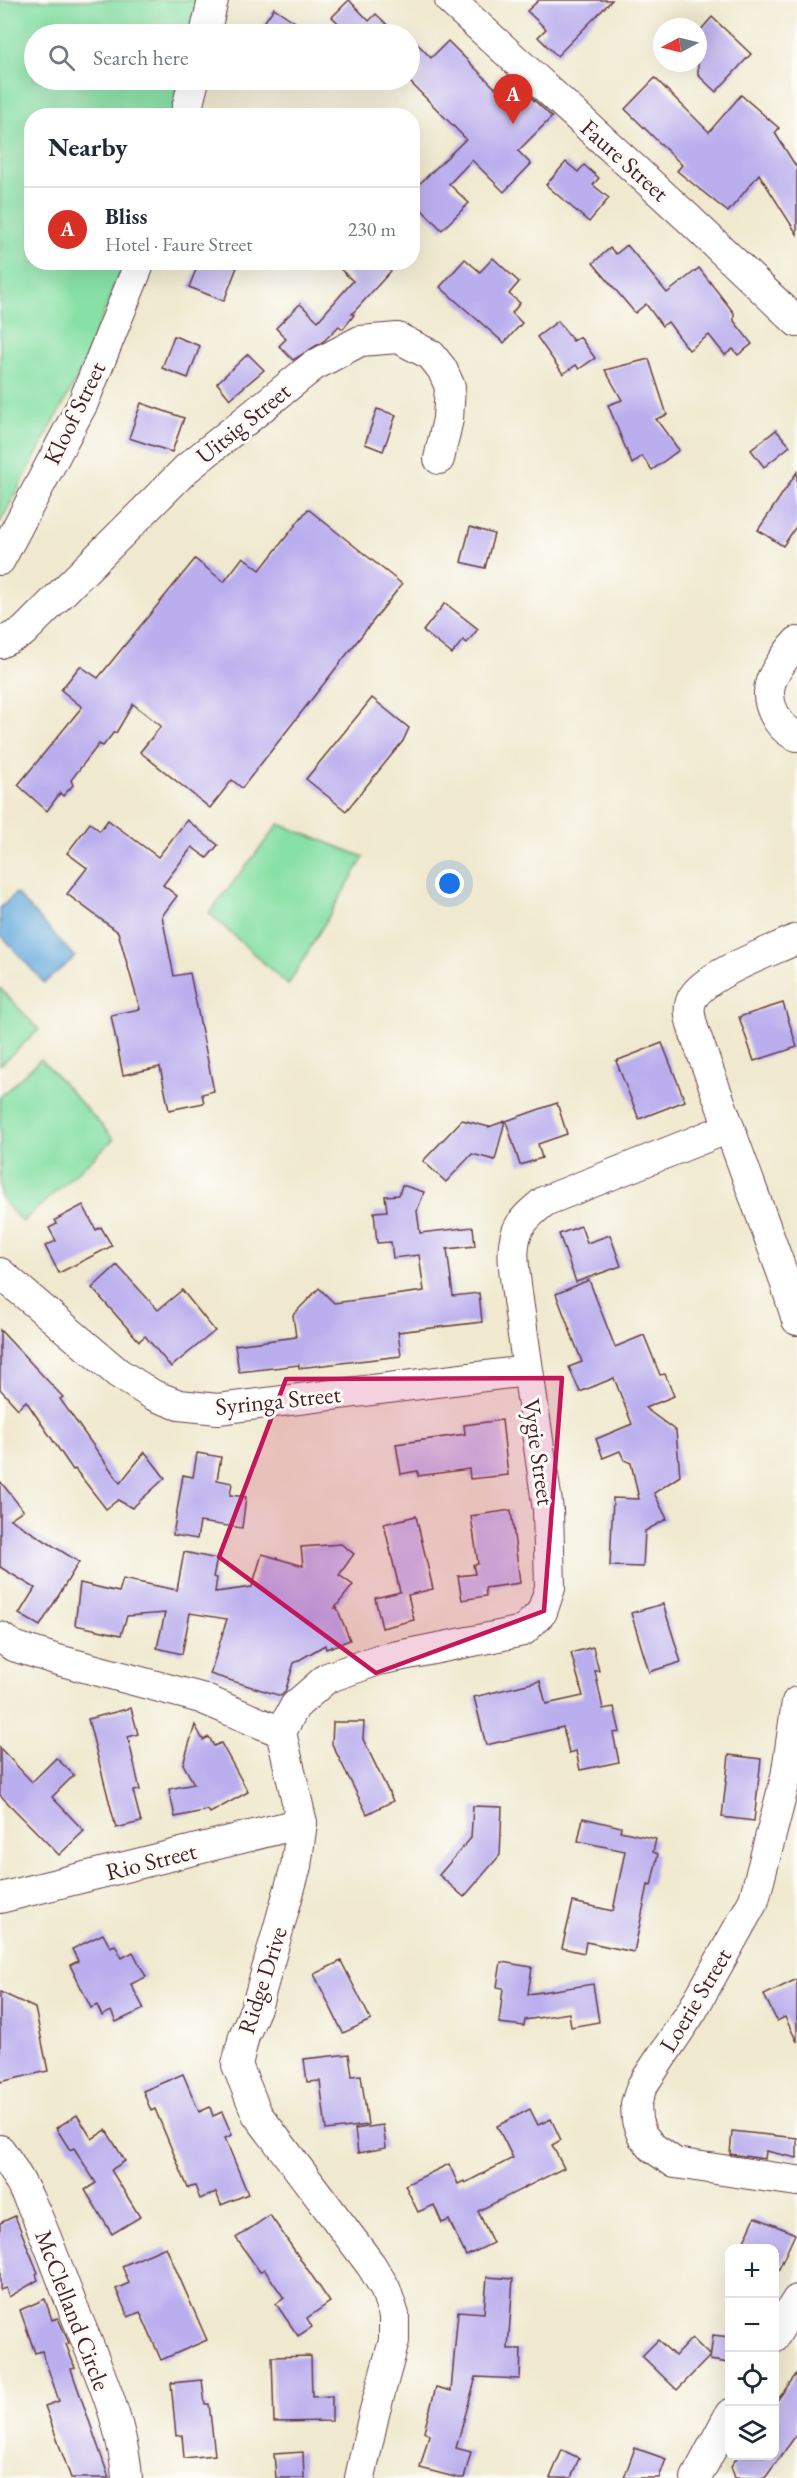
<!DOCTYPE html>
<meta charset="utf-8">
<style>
:root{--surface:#fff;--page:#f6f6f7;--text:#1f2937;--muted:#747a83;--line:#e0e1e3;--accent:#d93025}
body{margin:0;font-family:"EB Garamond",serif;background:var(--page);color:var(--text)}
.controls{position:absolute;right:18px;bottom:18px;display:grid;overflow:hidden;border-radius:12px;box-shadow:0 6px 24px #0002}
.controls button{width:54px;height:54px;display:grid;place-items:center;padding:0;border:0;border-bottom:2px solid var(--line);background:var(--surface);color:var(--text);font:30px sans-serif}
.compass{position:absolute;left:653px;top:18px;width:54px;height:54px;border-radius:50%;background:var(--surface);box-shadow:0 6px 24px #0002;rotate:263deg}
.you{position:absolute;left:450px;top:884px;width:21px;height:21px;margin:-15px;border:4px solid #fff;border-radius:50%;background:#1a73e8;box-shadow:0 0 0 9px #1a73e833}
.badge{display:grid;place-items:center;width:39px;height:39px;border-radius:50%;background:var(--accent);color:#fff;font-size:20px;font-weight:700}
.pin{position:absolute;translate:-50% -50px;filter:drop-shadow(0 2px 3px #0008)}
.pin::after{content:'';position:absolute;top:32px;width:21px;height:18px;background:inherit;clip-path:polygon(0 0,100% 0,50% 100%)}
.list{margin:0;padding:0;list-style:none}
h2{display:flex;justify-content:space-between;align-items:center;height:78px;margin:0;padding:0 24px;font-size:26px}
h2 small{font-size:20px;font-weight:400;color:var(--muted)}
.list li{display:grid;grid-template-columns:39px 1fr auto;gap:18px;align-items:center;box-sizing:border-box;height:84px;padding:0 24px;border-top:2px solid var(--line)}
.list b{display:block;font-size:22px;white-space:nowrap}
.list p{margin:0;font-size:20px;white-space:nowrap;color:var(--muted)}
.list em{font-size:20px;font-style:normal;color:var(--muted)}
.icon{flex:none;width:33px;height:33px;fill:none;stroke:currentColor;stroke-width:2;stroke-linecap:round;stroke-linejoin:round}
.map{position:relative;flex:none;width:797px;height:2478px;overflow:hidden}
.search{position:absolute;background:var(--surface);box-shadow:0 6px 24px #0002;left:24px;top:24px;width:396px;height:66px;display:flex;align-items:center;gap:15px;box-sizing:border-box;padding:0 21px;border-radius:33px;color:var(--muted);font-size:22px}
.panel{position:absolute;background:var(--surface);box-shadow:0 6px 24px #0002;left:24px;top:108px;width:396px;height:162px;border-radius:24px}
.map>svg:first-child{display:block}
</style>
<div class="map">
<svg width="797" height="2478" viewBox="0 0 797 2478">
<rect width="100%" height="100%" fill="#fdfcf7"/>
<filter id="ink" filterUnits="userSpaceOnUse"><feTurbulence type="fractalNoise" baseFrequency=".0167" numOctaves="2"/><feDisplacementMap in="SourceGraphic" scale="12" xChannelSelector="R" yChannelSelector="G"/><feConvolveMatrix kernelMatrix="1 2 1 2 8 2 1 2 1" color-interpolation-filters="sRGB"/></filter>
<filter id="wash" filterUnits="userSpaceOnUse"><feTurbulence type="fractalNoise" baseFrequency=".008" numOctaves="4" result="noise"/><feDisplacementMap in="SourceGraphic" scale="24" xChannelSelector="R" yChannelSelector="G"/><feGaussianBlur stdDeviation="1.35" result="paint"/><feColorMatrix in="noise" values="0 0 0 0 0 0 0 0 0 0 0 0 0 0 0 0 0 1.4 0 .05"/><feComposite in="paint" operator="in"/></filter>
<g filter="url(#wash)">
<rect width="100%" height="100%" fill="#f0e9cf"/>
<g fill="#87e0a5" stroke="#688068" stroke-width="1.5">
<path d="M0 0H207L198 34H34V80H186L176 115 32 116V262L125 263 78 376 0 523Z"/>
<path d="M279 824 364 857 288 985 209 913Z"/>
<path d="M0 988 39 1030 0 1065Z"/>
<path d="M41 1059 114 1139 22 1222 0 1197V1097Z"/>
</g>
<path fill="#67acdd" stroke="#586684" stroke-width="1.5" d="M16 893 75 957 44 983 0 934V908Z"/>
<g id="blocks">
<g fill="#baaeee">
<path d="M349 0 369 21 376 14 397 34H350L332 17Z"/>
<path d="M539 0H612L557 56 538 37 546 29 527 11Z"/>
<path d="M274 8 313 34H256Z"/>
<path d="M712 17 751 54 716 92 698 75V33Z"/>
<path d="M410 36 431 58 448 41 495 88 508 76 552 117 518 151 531 164 504 192 472 160 449 184 469 203 442 230 412 200V191L466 139 410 82Z"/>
<path d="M655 78 709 132 741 95 779 128 775 133 797 168V234L759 174 728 212 677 171 682 165 625 109Z"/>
<path d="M566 162 578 172 584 165 599 178 593 185 609 198 589 222 546 185Z"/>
<path d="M627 245 667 293 699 268 734 313V321L752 344 738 355 733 349 725 355 709 335 689 350 668 322 662 326 646 304 635 313 593 263 610 248 616 254Z"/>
<path d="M493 258 519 282 509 294 520 303 512 313 522 323 504 343 440 287 465 259 480 272Z"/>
<path d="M199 262H239L224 301 189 287Z"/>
<path d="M333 262H399L352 314 354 315 343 329 339 326 324 341 293 360 279 346 286 339 276 328 300 304 318 321 353 281Z"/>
<path d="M558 321 573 341 580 337 595 358 579 369 576 365 563 374 537 337Z"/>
<path d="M174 336 200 346 188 378 162 368Z"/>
<path d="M248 354 264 370 230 399 217 383Z"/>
<path d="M649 359 667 415 656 419 679 450 652 470 642 456 632 464 608 405 622 400 605 370Z"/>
<path d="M141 403 184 418 172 452 129 438Z"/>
<path d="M377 409 396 415 383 451 365 444Z"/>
<path d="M776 430 790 446 764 467 751 450Z"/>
<path d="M797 472V525L783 546 758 530Z"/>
<path d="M308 509 402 584 242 788 232 780 210 808 140 752 161 726 133 704 116 733 114 732 103 746 99 744 71 780 73 785 63 796 60 793 47 811 18 785 82 707 61 690 80 666 98 678 195 559 224 582 243 557 260 570Z"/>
<path d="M470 527 494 534 485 568 461 562Z"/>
<path d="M445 603 478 629 467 643 463 640 452 654 423 631Z"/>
<path d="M372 698 409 728 403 741 346 811 306 779Z"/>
<path d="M108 820 158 857 187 820 218 845 207 858 192 847 163 885 177 896 162 916 174 976 190 973 214 1091 202 1094 204 1103 169 1110 160 1067 123 1075 111 1015 140 1009 118 932 67 894 87 868 67 853 90 823 100 831Z"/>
<path d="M783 1003 797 1047 754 1061 739 1017Z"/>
<path d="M662 1043 685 1101 639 1119 616 1061Z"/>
<path d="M557 1103 567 1134 538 1144 542 1158 520 1165 506 1121Z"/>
<path d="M462 1120 489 1127 505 1121 495 1160 472 1154 446 1182 423 1161Z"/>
<path d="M402 1185 424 1192 417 1211 420 1233 473 1227 475 1246 447 1249 453 1296 479 1293 482 1322 398 1332 401 1356 299 1368V1365L239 1372 235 1345 296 1337 293 1315 319 1288 334 1303 424 1291 419 1255 393 1258 391 1242 377 1243 374 1212 387 1211 385 1196 399 1195Z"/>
<path d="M83 1205 96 1230 101 1227 112 1246 59 1273 45 1246 56 1241 49 1228 57 1224 55 1220Z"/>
<path d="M581 1226 587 1243 610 1235 621 1266 576 1282 559 1234Z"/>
<path d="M117 1265 158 1310 182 1290 215 1331 171 1367 145 1336 139 1341 92 1288Z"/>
<path d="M589 1280 615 1347 644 1335 660 1375 665 1374 674 1396 645 1408 676 1431 680 1476 654 1493 667 1519 645 1531 643 1567 610 1566 613 1498 639 1499 631 1463 624 1460 620 1451 603 1458 596 1439 632 1424 614 1378 580 1392 569 1367 582 1362 556 1294Z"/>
<path d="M0 1330 63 1397 60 1399 120 1483 145 1452 165 1478 132 1508 118 1500 106 1509 75 1469 73 1470 26 1401 18 1409 0 1389Z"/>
<path d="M502 1420 508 1475 470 1479 469 1469 418 1476V1471L401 1474 396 1444 465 1434 464 1425Z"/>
<path d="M197 1453 221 1457 217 1480 232 1483 230 1495 246 1497 242 1528 200 1522 197 1539 173 1535 183 1475 193 1477Z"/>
<path d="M0 1481 23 1510 10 1519 79 1562 40 1626 19 1614 35 1588 0 1567Z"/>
<path d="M511 1510 520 1583 485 1588 486 1596 462 1600 458 1576 475 1574 473 1565 478 1564 471 1516Z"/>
<path d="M416 1516 433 1589 408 1595 414 1620 382 1628 375 1598 400 1592 384 1524Z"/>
<path d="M341 1544 354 1554 339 1575 353 1585 335 1608H337L350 1640 326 1649 325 1645 294 1663 285 1692 281 1696 210 1674 227 1619 190 1613 182 1654 157 1648 165 1613 127 1616 121 1635 75 1625 80 1583 119 1592 123 1579 177 1590 184 1552 217 1559 213 1577 217 1578 215 1592 252 1587 262 1554 303 1566 301 1547Z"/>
<path d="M663 1604 681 1662 649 1672 631 1613Z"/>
<path d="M593 1647 599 1671H595L603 1709 614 1707 620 1732 613 1733 619 1762 580 1770 576 1751 569 1753 563 1727 486 1745 474 1697 540 1681 546 1704 583 1696 571 1653Z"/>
<path d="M131 1708 138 1734 128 1737 140 1790 133 1791 141 1822 116 1828 88 1719Z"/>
<path d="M333 1722H364L363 1739 393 1801 367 1814 332 1744Z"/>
<path d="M195 1725 203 1740 209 1737 214 1746 221 1743 248 1792 210 1813 208 1810 175 1817 169 1789 194 1784 183 1764Z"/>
<path d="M0 1748 32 1782 56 1758 74 1775 52 1797 84 1831 59 1855 0 1795Z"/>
<path d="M729 1755 761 1759 754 1821 722 1817Z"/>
<path d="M473 1806 502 1807 500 1855 464 1897 439 1875 471 1838Z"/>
<path d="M583 1818 621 1827 620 1831 656 1839 653 1852 658 1854 651 1886 648 1885 634 1952 586 1942 584 1953 562 1948 573 1902 613 1911 625 1851 578 1841Z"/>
<path d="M103 1934 110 1947 115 1945 122 1958 133 1952 146 1977 131 1984 144 2009 116 2022 111 2011 102 2016 97 2005 91 2008 70 1965 78 1961 72 1949Z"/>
<path d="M341 1961 371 2020 343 2033 314 1974Z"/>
<path d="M501 1962 532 1967 528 1994 593 1984 599 2022 571 2027 569 2013 525 2020 524 2026 499 2023 503 1988 497 1987Z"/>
<path d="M797 1979V2042L785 2017 777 2021 764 1995Z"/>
<path d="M0 1992 35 2008 48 2071 0 2082Z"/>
<path d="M349 2054 352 2076 361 2075 368 2125 326 2130 320 2081 307 2082 304 2059Z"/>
<path d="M183 2074 199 2112 210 2107 213 2116 222 2112 232 2135 225 2138 248 2194 221 2205 216 2192 200 2199 195 2186 188 2188 155 2109 151 2111 143 2091Z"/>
<path d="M530 2109 538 2125 551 2119 561 2140 552 2145 564 2168 478 2211 493 2243 466 2256 449 2220 442 2223 434 2205 418 2212 405 2185 449 2164 458 2184 464 2181 465 2183 513 2158 497 2126Z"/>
<path d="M77 2115 92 2139 106 2130 125 2161 111 2170 140 2217 112 2234 85 2190 96 2183 74 2148 70 2150 56 2128Z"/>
<path d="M383 2125 386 2148 358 2153 355 2129Z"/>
<path d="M732 2131 797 2138V2158L766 2151 765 2159 730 2154Z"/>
<path d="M270 2215 330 2302 307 2318 312 2327 298 2336 276 2304 284 2298 264 2269 260 2272 236 2238Z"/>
<path d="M15 2216 38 2273 36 2274 38 2280 9 2297 6 2288 0 2290V2223Z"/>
<path d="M755 2217 795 2234 774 2280V2248H741Z"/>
<path d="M166 2247 207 2340 161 2360 140 2312 128 2317 116 2289 129 2283 122 2266Z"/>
<path d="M487 2277 513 2279 508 2349H521L520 2379 476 2377 456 2448 471 2452 464 2478H458L420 2468 429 2435 424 2431 436 2387 451 2391 458 2311 484 2313Z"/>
<path d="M45 2299 52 2320 58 2318 69 2343 66 2344 75 2368 71 2369 109 2478H71L45 2406 59 2401 42 2351 35 2353 20 2310Z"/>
<path d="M713 2335 729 2337V2363L710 2360Z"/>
<path d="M692 2338 710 2356 677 2390 642 2356 658 2340 675 2356Z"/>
<path d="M311 2356 312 2397 332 2396V2421L274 2422 272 2357Z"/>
<path d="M797 2373V2434L765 2478H735L731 2466 738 2456H774V2405Z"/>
<path d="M202 2380 205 2404H209L215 2455 184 2458 182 2435 176 2436 171 2383Z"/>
<path d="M635 2448 666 2459 659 2478H624Z"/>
<path d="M562 2450 579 2458 571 2478H550Z"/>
<path d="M303 2452 304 2478H276L274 2454Z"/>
</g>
</g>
</g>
<g filter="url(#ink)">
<use href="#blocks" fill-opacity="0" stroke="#633d44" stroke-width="1.5"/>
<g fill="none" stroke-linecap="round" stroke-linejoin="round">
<defs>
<g id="minor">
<path d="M450 0 688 218 797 322"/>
<path d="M205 34 213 0"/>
<path d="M185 116 194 80"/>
<path d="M0 560 83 403 140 262"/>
<path d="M797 642C788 652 776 669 771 681 764 702 777 728 797 736"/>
<path d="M0 643 23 632 186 469 313 366 360 341 398 338 431 355 442 369 450 387 448 419 439 459"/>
<path d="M797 939C770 952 705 974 692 999 687 1010 691 1020 694 1031L783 1275 797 1320"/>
<path d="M0 1273 118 1373 153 1395 179 1405 218 1409 527 1371"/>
<path d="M0 1637 13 1646 58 1660 201 1698 281 1732 302 1823 296 1866 257 2005 244 2036 237 2065 257 2114 371 2265 385 2288 394 2315V2341L374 2414 360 2478"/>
<path d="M797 1702 786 1777 754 1900 692 2011 642 2086 636 2104 637 2121 642 2135 652 2147 675 2163 797 2181"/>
<path d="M281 1732 295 1706 327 1678 378 1660 523 1631 542 1612 550 1588 548 1510 517 1293C515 1274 510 1250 517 1232 521 1220 535 1209 545 1201L729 1128"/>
<path d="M0 1898 302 1823"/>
<path d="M0 2150C34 2197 52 2254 73 2308 94 2360 123 2421 127 2478"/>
<path d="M774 2337 797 2300"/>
<path d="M696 2478 730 2414"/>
</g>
</defs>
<use href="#minor" stroke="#633d44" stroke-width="32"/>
<use href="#minor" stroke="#fff" stroke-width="30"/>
</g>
</g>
<path fill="#c2185b" fill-opacity="0.2" stroke="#c2185b" stroke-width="4.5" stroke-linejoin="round" d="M562 1378 544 1611 376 1673 219 1557 286 1379Z"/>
<g text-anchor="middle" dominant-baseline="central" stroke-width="6" stroke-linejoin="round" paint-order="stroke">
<g font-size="24" fill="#4a1f2b" stroke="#fdfcf7">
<text transform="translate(625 160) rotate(42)">Faure Street</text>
<text transform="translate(74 413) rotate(-64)">Kloof Street</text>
<text transform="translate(243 423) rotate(-39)">Uitsig Street</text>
<text transform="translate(278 1400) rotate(-6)">Syringa Street</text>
<text transform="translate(539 1452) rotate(82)">Vygie Street</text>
<text transform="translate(151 1861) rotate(-14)">Rio Street</text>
<text transform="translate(262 1980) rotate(-72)">Ridge Drive</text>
<text transform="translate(695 2000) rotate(-59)">Loerie Street</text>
<text transform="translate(73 2310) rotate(69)">McClelland Circle</text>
</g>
</g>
</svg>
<div class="controls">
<button>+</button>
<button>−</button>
<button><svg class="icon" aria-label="locate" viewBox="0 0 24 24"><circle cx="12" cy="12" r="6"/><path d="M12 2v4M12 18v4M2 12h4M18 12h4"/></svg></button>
<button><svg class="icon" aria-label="layers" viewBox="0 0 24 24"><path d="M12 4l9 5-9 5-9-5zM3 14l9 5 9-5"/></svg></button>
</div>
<svg class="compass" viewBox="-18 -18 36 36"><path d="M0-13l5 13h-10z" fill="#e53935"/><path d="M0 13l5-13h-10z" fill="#747a83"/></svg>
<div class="you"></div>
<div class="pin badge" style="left:513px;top:124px">A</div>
<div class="search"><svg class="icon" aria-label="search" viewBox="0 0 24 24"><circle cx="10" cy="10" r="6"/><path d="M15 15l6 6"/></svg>Search here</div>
<section class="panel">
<h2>Nearby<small></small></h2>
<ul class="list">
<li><span class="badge">A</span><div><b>Bliss</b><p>Hotel · Faure Street</p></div><em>230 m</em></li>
</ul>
</section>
</div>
